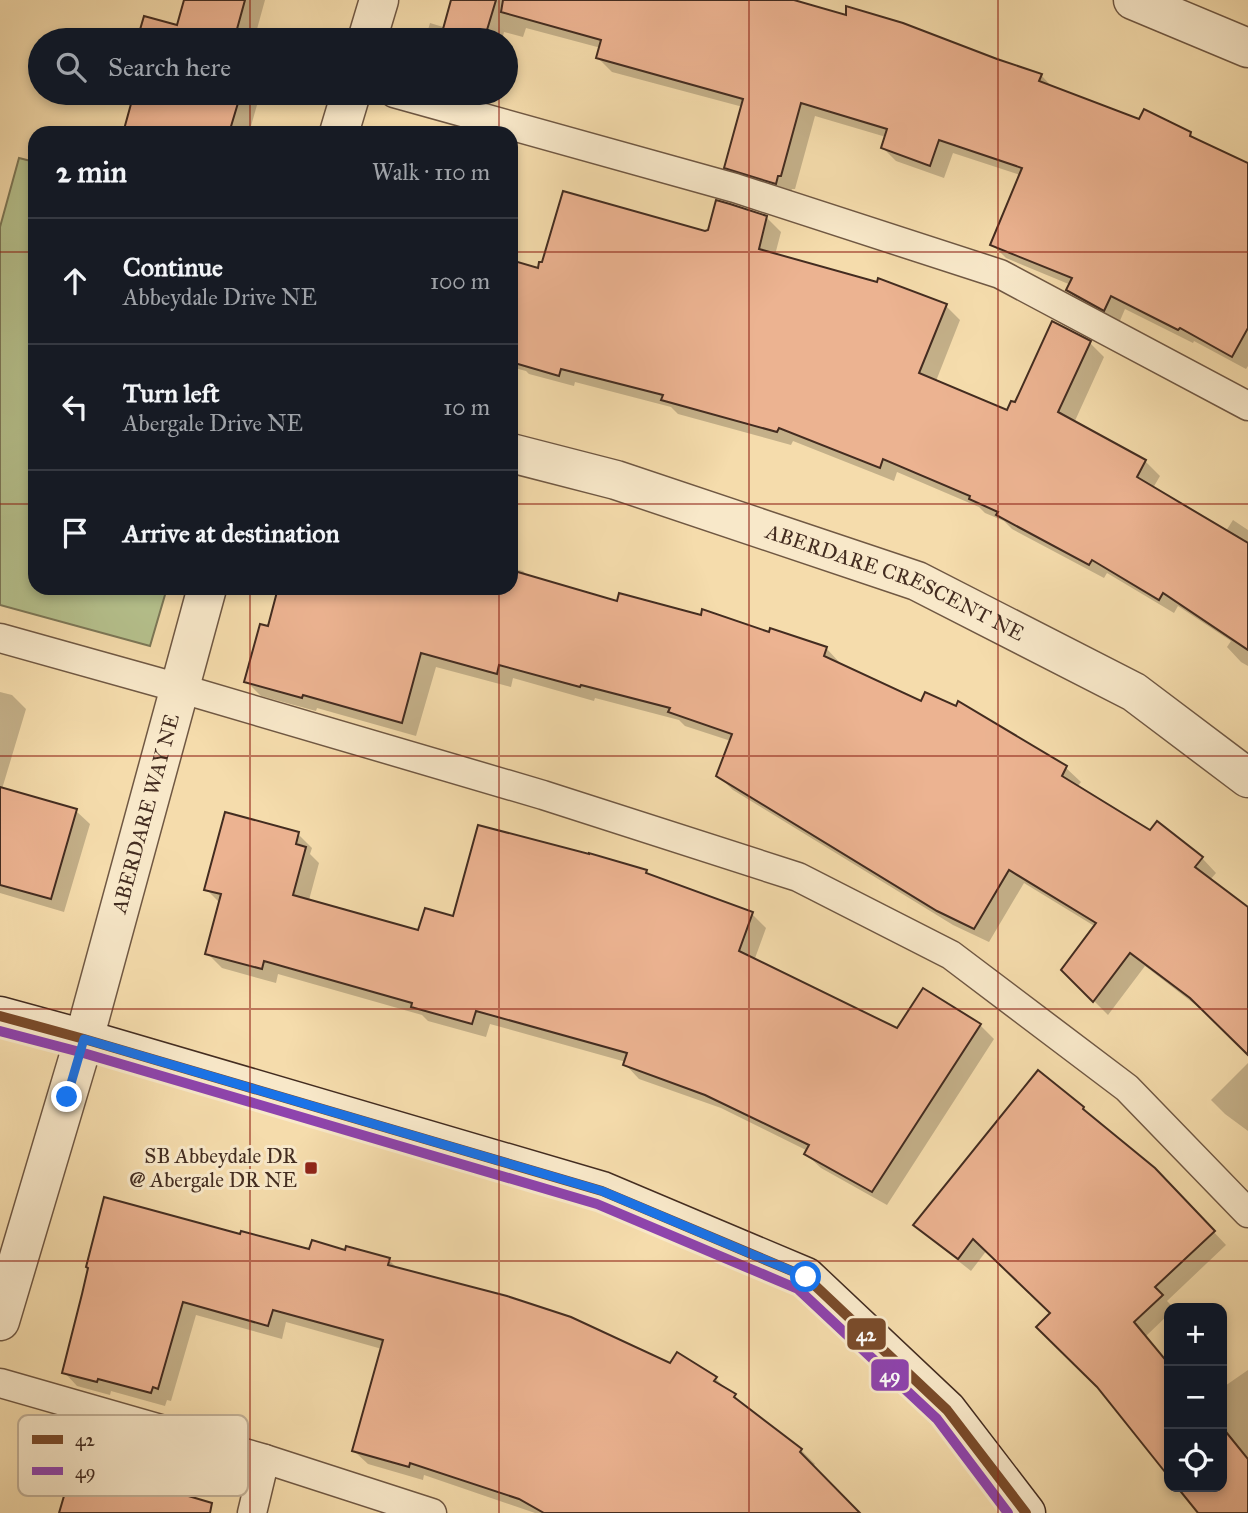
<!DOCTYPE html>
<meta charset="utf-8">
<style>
:root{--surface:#171b24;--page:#242831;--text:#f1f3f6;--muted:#9ea1a6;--line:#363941}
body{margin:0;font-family:"IM FELL Great Primer",serif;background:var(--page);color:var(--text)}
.controls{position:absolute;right:21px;bottom:21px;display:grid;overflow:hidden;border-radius:14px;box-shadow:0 4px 10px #0003}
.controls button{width:63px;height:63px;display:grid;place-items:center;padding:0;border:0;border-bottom:2px solid var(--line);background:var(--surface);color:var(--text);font:35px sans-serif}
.stop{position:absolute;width:21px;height:21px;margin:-16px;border:5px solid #1a73e8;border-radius:50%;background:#fff}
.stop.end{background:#1a73e8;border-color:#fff;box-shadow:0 2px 7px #0008}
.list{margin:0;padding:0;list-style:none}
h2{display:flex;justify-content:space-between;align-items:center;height:91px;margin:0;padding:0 28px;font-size:30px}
h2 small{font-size:23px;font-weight:400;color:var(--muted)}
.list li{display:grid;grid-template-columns:46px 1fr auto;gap:21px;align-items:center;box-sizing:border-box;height:126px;padding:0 28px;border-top:2px solid var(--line)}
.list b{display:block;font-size:26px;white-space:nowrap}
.list p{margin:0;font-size:23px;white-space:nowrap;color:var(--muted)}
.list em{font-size:23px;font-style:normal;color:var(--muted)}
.icon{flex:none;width:38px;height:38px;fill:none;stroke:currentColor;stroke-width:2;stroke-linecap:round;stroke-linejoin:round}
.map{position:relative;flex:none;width:1248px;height:1513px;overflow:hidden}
.search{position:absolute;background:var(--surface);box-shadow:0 4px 10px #0003;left:28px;top:28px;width:490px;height:77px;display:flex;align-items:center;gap:18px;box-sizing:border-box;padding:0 24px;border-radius:38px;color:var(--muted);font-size:26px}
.panel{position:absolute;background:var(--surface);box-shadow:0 4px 10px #0003;left:28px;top:126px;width:490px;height:469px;border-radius:21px}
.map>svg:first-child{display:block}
</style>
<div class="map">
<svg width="1248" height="1513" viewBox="0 0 1248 1513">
<rect width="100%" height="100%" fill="#f5dcac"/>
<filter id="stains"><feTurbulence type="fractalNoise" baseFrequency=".00286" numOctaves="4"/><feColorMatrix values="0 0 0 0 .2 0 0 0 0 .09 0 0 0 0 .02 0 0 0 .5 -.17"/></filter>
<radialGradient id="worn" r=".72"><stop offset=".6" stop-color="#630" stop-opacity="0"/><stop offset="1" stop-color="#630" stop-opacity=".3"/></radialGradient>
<path fill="#b6c28e" stroke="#7c7757" stroke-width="2" d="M19 158 35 162V588H167L150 646 0 605V227Z"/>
<g fill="#0003">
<path d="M186 0H265L254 40H139L145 18 178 27Z"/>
<path d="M451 0H788L1041 75 1054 89 1140 121 1190 134 1199 142 1248 165V366L1246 369 1194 341 1193 343 1125 309 1119 323 1082 304 1068 290 1071 285 1006 258 993 245 1020 175 953 153 944 178 896 161 883 148 886 137 815 116 795 189H792L790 197 740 181 726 167 743 107 612 72 598 58 601 48 526 28 523 37 504 32 502 40H425L430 23 443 27Z"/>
<path d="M136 93H254L259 98 249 133H125Z"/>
<path d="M446 93H487L484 104Z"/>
<path d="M767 218 781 232 775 255 946 306 960 320 936 381 1008 413 1089 342 1104 357 1074 423 1145 461 1160 476 1153 488 1226 531 1233 520 1248 530V666L1241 662 1227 647 1231 641 1178 606 1174 613 1107 573 1104 578 1012 529 1004 521 985 513 979 507 897 472 894 481 793 441 791 445 678 414 671 407 575 382 574 386 529 374 526 371 511 367V262L539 270Z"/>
<path d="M511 568 523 571 529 577 618 603 770 634 826 648 840 663 839 665 922 704 957 708 959 703 1066 768 1081 782 1077 787 1150 832 1157 824 1202 858 1216 873 1210 880 1248 909V1053L1206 1013 1145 966 1108 1015 1063 970 1096 927 1024 883 989 942 953 925 733 790 718 776 731 741 685 726 679 720 595 698 594 701 513 678 511 687 436 667 416 736 317 708 316 711 261 696 246 681 269 628 280 588H511Z"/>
<path d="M0 692 12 695 26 709 2 789 76 811 90 824 64 912 0 893Z"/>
<path d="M298 834 312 848 310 854 319 863 309 900 420 932 454 918 646 871 652 877 752 914 766 928 754 961 898 1030 980 1025 994 1039 887 1205 821 1168 806 1154 808 1151 721 1108 639 1079 625 1064 626 1062 490 1024 486 1037 428 1021 422 1015 278 974 276 983 222 968 207 953 221 904 206 889Z"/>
<path d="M1248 1063V1131L1225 1114 1211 1100Z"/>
<path d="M1038 1072 1083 1109 1168 1183 1226 1245 1167 1301 1174 1308H1169V1314L1146 1336 1169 1364V1474L1100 1388 1052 1313 987 1250 971 1271 928 1237 915 1224Z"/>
<path d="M241 1236 311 1251 347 1252 389 1260 399 1270 671 1365 677 1355 716 1379 748 1409 801 1450 815 1464 812 1467 858 1513H535L424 1475 423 1480 368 1464 354 1451 382 1349 286 1322 282 1339 196 1315 171 1401 167 1400 165 1406 111 1391 110 1395 77 1386 64 1372Z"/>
<path d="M1248 1370V1460L1222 1478V1388Z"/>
</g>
<g fill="#ecb391" stroke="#432c20" stroke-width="2">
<path d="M184 0H245L234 40H137L144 16 177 25Z"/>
<path d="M451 0H496L484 40H440Z"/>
<path d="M503 0H794L846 15V6L903 23 997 59 1042 74 1039 81 1139 119 1144 109 1191 132 1190 136 1248 163V328L1232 357 1180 328 1178 330 1111 296 1104 311 1066 290 1072 278 990 245 1022 168 939 140 930 166 881 148 887 129 801 103 781 176H778L776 184 724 168 743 99 596 58 601 40 501 12Z"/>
<path d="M134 93H241L229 133H123Z"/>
<path d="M563 191 705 231 708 230 716 200 730 204 767 216 759 249 877 282 878 278 947 304 919 373 1007 410 1011 401 1015 402 1052 321 1091 341 1058 412 1146 460 1137 477 1248 543V650L1163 593 1159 600 1092 560 1089 565 996 515 998 512 969 499 970 496 883 459 880 468 779 428 777 432 661 400 663 395 561 369 559 376 511 362V260L538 268 539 262H542Z"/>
<path d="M511 570 617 601 619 593 701 615 702 609 769 632 770 628 827 647 824 656 921 701 925 692 956 706 958 701 1067 766 1062 776 1150 830 1157 821 1203 857 1195 867 1248 907V1055L1190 998 1130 953 1093 1002 1061 970 1096 923 1009 870 974 929 937 911 716 776 732 734 668 712 670 708 581 685 580 687 499 665 497 674 421 653 402 723 303 695 302 698 244 682 260 624 268 626 278 588H511Z"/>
<path d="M0 787 77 809 51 899 0 885Z"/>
<path d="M225 812 299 832 296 844 306 847 293 895 418 930 425 908 453 916 478 825 589 854V853L647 870 646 873 753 912 739 951 897 1028 923 988 981 1024 872 1192 804 1154 809 1145 705 1095 623 1065 627 1053 476 1011 472 1024 411 1007 412 1003 264 961 262 969 205 954 221 894 204 890Z"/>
<path d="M1038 1070 1084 1107 1083 1109 1155 1168 1215 1231 1155 1287 1163 1295 1134 1322 1169 1364V1477L1097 1387 1036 1327 1050 1313 973 1239 958 1259 913 1225Z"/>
<path d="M104 1197 240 1234 241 1231 309 1249 312 1240 345 1250 346 1246 390 1258 388 1265 507 1296 571 1317 670 1363 677 1352 717 1377 714 1381 736 1394 734 1397 802 1449 800 1452 860 1513H544L519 1499 410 1463 409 1467 352 1451 383 1340 273 1310 268 1326 183 1302 158 1389 153 1387 151 1393 98 1379 97 1382 62 1373 82 1294 88 1268 86 1267Z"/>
<path d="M1222 1427 1248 1459V1513H1198L1177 1487H1222Z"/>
<path d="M74 1462 212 1503 210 1513H59Z"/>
</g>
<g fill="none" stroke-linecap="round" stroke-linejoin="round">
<defs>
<g id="lane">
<path d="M394 93 735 188 1000 274 1248 406"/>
<path d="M0 638 179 688 543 795 798 877 951 955 1127 1088 1248 1213"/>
<path d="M0 1383 265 1459 432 1513"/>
<path d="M252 1513 265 1459"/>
</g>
<g id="street">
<path d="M1133 0 1248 48"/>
<path d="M367 40 379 0"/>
<path d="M339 133 351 93"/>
<path id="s1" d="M511 453 616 480 917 581 1134 692 1248 778"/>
<path id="s2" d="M0 1321 84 1039 207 588"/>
</g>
<path id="secondary" d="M0 1016 84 1039 602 1191 806 1277 947 1410 1026 1513"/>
</defs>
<use href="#lane" stroke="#705843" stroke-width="31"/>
<use href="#street" stroke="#705843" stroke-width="41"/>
<use href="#secondary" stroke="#432c20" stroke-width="41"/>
<use href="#lane" stroke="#f8e8c9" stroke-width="28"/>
<use href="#street" stroke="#f8e8c9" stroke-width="38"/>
<use href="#secondary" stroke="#f8e8c9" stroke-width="38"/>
<defs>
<path id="bus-1" d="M0 1016 84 1039 602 1191 806 1277 947 1410 1026 1513"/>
<path id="bus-2" d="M0 1031 80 1052 597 1204 798 1289 937 1419 1008 1513"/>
</defs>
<use href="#bus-1" stroke="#f8e8c9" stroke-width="16"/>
<use href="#bus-2" stroke="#f8e8c9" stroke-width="16"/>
<use href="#bus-1" stroke="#7a4b2a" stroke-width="10"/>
<use href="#bus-2" stroke="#8e44ad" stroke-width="10"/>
</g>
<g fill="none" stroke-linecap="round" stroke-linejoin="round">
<path stroke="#1a73e8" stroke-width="9" d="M67 1097 84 1039 602 1191 806 1277"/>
</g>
<path fill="none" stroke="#8f2418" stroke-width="2" stroke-opacity="0.55" d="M250 0V40M499 0V40M749 0V1513M998 0V1513M250 93V133M499 93V133M0 252H35M511 252H1248M0 504H35M511 504H1248M250 588V1513M499 588V1513M0 756H1248M0 1009H1248M0 1261H1248"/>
<rect fill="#8f2418" stroke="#f8e8c9" stroke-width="2.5" x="304" y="1161" width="14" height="14" rx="3.5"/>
<g text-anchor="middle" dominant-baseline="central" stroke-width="6" stroke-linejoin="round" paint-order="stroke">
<g font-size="21" fill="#432c20" stroke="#f8e8c9">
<text stroke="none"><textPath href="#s1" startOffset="406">ABERDARE CRESCENT NE</textPath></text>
<text stroke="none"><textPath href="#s2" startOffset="528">ABERDARE WAY NE</textPath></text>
</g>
<g font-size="21" fill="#432c20" stroke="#f8e8c9" text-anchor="end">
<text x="297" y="1156">SB Abbeydale DR<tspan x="297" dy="24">@ Abergale DR NE</tspan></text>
</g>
</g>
<rect x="18" y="1415" width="230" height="81" rx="10" fill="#f8e8c9" stroke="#c2b096" stroke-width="2"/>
<rect x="32" y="1435" width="31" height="9" fill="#7a4b2a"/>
<rect x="32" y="1467" width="31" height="8" fill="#8e44ad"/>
<g font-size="19" fill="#432c20">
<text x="75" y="1446">42</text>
<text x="75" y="1478">49</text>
</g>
<g stroke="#f8e8c9" stroke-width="2.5">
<rect x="846" y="1317" width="41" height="34" rx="7" fill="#7a4b2a"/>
<rect x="870" y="1358" width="40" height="34" rx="7" fill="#8e44ad"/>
</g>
<g font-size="19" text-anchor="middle" font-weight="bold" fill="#fff">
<text x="866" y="1341">42</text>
<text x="890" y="1382">49</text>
</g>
<rect width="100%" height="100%" filter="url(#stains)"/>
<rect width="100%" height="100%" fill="url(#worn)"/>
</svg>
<div class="controls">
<button>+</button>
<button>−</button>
<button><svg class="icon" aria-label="locate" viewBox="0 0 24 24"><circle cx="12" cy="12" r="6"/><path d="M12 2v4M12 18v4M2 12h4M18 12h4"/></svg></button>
</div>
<div class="stop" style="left:806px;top:1277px"></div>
<div class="stop end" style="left:67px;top:1097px"></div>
<div class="search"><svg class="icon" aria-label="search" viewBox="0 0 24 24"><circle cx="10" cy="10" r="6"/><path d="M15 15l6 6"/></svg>Search here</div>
<section class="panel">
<h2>2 min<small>Walk · 110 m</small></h2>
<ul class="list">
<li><svg class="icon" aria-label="ahead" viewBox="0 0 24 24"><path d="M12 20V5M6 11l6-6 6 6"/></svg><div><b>Continue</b><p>Abbeydale Drive NE</p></div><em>100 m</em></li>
<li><svg class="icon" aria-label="left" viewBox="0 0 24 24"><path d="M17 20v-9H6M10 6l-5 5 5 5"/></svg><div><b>Turn left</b><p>Abergale Drive NE</p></div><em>10 m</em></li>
<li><svg class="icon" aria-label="arrive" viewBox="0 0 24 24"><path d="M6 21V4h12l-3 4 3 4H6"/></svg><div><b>Arrive at destination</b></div></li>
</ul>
</section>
</div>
